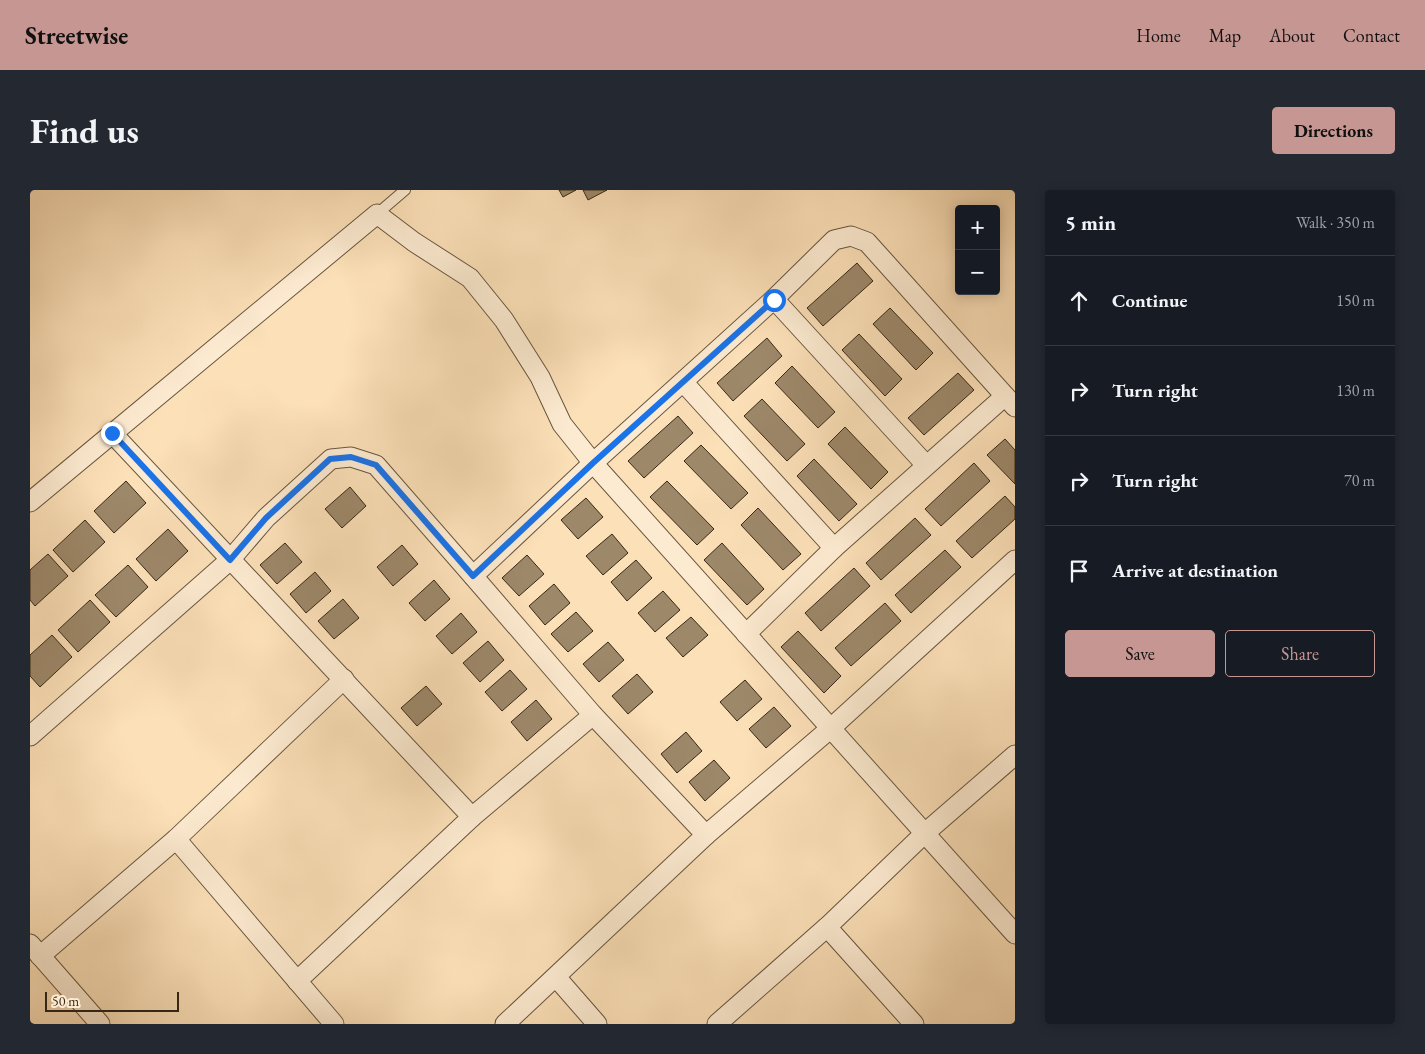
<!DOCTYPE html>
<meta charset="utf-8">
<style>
:root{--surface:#171b24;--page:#242831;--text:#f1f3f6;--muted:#9ea1a6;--line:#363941;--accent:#c59692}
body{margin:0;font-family:"EB Garamond",serif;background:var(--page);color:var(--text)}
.controls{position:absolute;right:15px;top:15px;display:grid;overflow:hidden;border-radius:5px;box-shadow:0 2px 12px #0003}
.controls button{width:45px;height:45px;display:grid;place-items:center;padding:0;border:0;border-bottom:1px solid var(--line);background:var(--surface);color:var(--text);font:25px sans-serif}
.scale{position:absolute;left:15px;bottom:12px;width:134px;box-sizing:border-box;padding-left:5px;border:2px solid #372815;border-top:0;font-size:14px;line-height:18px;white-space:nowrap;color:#372815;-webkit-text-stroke:4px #fdebd1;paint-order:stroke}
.stop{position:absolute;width:15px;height:15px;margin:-11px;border:4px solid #1a73e8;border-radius:50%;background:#fff}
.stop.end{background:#1a73e8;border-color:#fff;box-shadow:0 1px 5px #0008}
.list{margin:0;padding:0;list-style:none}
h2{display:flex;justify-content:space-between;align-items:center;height:65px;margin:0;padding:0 20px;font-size:21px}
h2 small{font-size:16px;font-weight:400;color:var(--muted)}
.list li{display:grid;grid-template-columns:32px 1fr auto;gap:15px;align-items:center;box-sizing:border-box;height:90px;padding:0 20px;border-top:1px solid var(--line)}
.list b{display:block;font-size:19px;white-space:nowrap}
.list em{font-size:16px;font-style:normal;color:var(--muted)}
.actions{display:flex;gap:10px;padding:15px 20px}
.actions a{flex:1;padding:11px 0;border:1px solid var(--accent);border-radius:5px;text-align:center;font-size:18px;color:var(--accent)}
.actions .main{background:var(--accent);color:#111}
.icon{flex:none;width:28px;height:28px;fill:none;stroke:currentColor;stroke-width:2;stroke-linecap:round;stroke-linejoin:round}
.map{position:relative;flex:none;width:985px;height:834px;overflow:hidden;border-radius:5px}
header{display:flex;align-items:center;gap:30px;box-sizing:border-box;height:70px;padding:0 25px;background:var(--accent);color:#111}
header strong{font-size:24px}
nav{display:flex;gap:28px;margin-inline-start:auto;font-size:18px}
.intro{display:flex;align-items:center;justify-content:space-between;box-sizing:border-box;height:120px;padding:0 30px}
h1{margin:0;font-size:35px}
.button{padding:12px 22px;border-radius:5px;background:var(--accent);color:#111;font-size:18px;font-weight:700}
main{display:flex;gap:30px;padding:0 30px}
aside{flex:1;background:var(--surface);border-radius:5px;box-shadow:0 2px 12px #0003}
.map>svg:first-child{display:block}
</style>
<header>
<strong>Streetwise</strong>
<nav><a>Home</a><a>Map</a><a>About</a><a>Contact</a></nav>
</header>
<div class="intro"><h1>Find us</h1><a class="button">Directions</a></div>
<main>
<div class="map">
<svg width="985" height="834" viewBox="0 0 985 834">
<rect width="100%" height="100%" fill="#fce0b8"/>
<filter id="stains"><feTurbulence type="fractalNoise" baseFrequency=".004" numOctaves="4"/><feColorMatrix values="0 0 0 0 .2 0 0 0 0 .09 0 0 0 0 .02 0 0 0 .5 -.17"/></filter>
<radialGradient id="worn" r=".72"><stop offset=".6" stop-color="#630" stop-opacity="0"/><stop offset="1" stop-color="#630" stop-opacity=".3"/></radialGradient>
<g fill="#9d886a" stroke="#372815">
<path d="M529 0H546L533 7Z"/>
<path d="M553 0H577L558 10Z"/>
<path d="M827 73 843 91 793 136 777 118Z"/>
<path d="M860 118 903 163 886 180 843 134Z"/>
<path d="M829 144 872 189 855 206 812 160Z"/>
<path d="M737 148 752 166 703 211 687 193Z"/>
<path d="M762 176 805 222 788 238 745 193Z"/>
<path d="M928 183 944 200 894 245 878 228Z"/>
<path d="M732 209 775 254 757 271 714 226Z"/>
<path d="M648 226 663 243 614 288 598 271Z"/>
<path d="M815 237 858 282 841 299 798 254Z"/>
<path d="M975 249 985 260V294L957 265Z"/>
<path d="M671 255 718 303 701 319 654 271Z"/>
<path d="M784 269 827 314 809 331 767 286Z"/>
<path d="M944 273 960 291 911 336 895 319Z"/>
<path d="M96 291 116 313 84 343 64 321Z"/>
<path d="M637 291 684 339 667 355 620 307Z"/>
<path d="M320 297 336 316 312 338 295 319Z"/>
<path d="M975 306 985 317V329L942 368 926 351Z"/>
<path d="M556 308 573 327 548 349 531 330Z"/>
<path d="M728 318 771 364 753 380 711 335Z"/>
<path d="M885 328 901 345 851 390 836 373Z"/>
<path d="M55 330 75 352 43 382 23 360Z"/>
<path d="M138 339 158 361 126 391 106 369Z"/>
<path d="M582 344 598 363 573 385 556 366Z"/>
<path d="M255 353 272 372 247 394 230 375Z"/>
<path d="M692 353 734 399 717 415 674 370Z"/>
<path d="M372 355 388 374 363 396 347 377Z"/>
<path d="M915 360 931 377 881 423 865 405Z"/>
<path d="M18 364 38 386 5 416 0 410V380Z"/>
<path d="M497 365 514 384 489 406 472 388Z"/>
<path d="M606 370 622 388 597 411 581 392Z"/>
<path d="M98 375 118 397 86 427 65 405Z"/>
<path d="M824 378 840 396 791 441 775 423Z"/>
<path d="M285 382 301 401 276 423 260 404Z"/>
<path d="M404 390 420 409 395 431 379 413Z"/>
<path d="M524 394 540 413 515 435 499 416Z"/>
<path d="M633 401 650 420 625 442 608 423Z"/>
<path d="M313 409 329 428 304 449 288 431Z"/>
<path d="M60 410 80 432 48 462 28 440Z"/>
<path d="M855 413 871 431 821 476 805 458Z"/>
<path d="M546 422 563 441 538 462 521 444Z"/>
<path d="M431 423 447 442 422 464 406 446Z"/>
<path d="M661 427 678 445 653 467 636 448Z"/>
<path d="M768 441 811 486 794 503 751 457Z"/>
<path d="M22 445 42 467 10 497 0 486V465Z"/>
<path d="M458 451 474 470 450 492 433 473Z"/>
<path d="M578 452 594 470 569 492 553 474Z"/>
<path d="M480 480 497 499 472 521 455 502Z"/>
<path d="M607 484 623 502 598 524 582 506Z"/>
<path d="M715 490 732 509 707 531 690 512Z"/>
<path d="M396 496 412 514 387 536 371 518Z"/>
<path d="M506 510 522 529 497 551 481 532Z"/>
<path d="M744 517 761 536 736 558 719 539Z"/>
<path d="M656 542 672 561 647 583 631 564Z"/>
<path d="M684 570 700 588 675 611 659 592Z"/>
</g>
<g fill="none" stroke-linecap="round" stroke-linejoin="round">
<defs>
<path id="service" d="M347 24 375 0"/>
<g id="minor">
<path d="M744 109 896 275"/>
<path d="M654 193 804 358"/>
<path d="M82 243 442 627"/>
<path d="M0 312 347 24 384 52 440 88 474 130 510 187 532 234 563 273 985 744"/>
<path d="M443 386 563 273 744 109 804 50 821 46 837 52 985 217"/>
<path d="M716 444 804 358 975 206"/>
<path d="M0 546 200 370 236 328 301 269 321 267 346 275 443 386 563 525 676 645"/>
<path d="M146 649 304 834"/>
<path d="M797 737 884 834"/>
<path d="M0 754 70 834"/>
<path d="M10 766 146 649 314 489"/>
<path d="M526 787 567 834"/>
<path d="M267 791 442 627 563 525"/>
<path d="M475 834 676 645 801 538 985 370"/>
<path d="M687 834 797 737 895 643 985 565"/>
</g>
</defs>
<use href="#service" stroke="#68563e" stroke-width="12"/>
<use href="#minor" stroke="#68563e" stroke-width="21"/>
<use href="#service" stroke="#fdebd1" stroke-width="10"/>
<use href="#minor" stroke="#fdebd1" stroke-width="19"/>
</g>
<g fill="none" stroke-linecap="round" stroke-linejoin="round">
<path stroke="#1a73e8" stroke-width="6" d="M82 243 200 370 236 328 300 269 321 267 346 275 443 386 563 273 744 110"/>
</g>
<rect width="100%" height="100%" filter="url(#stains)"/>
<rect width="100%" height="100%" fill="url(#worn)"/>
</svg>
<div class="controls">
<button>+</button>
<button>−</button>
</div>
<div class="scale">50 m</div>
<div class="stop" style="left:744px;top:110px"></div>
<div class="stop end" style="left:82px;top:243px"></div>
</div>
<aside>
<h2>5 min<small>Walk · 350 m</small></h2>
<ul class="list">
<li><svg class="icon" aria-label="ahead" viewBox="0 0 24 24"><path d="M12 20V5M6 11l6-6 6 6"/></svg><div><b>Continue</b></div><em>150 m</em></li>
<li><svg class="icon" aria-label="right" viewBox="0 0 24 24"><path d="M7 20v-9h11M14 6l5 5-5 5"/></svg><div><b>Turn right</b></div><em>130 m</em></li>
<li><svg class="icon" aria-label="right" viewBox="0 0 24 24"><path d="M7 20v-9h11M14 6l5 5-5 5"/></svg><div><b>Turn right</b></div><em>70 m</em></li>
<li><svg class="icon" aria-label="arrive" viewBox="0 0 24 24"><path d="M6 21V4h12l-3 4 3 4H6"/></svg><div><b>Arrive at destination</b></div></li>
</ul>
<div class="actions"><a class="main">Save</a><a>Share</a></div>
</aside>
</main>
